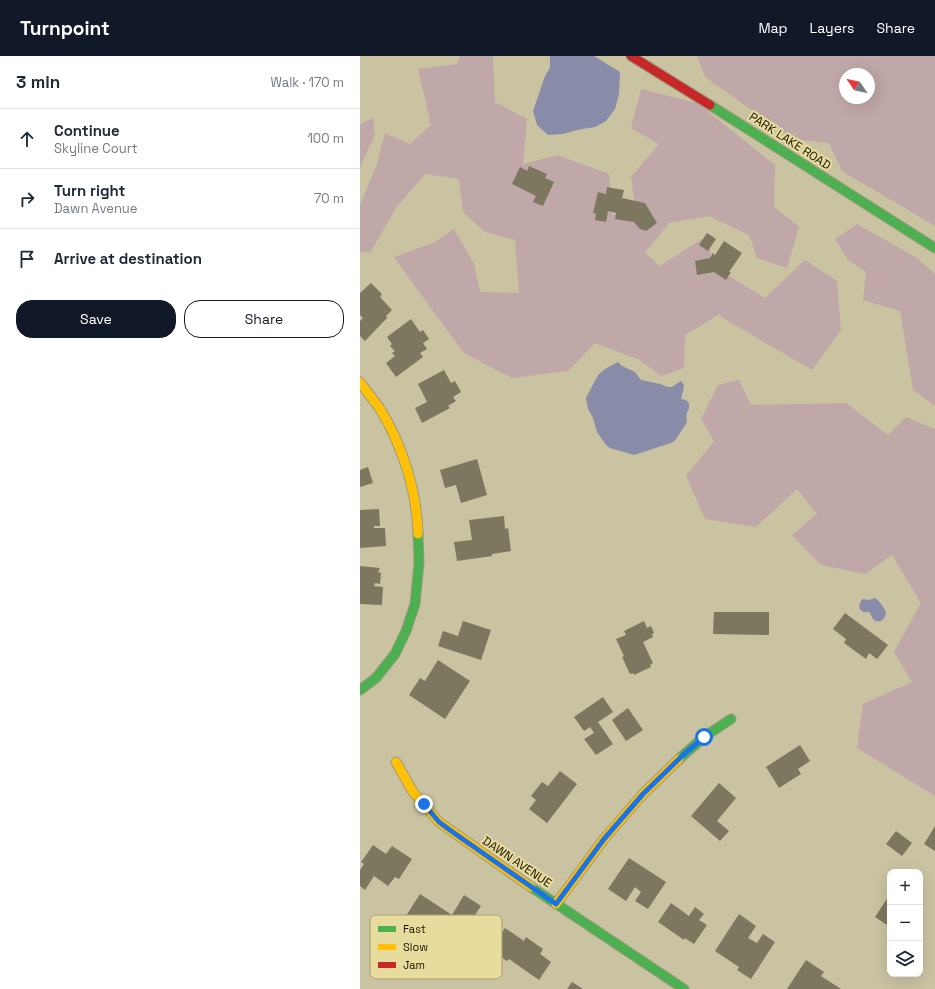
<!DOCTYPE html>
<meta charset="utf-8">
<style>
:root{--surface:#fff;--page:#f2f2f3;--text:#1f2937;--muted:#747a83;--line:#e0e1e3;--accent:#111827}
body{margin:0;font-family:"Space Grotesk",sans-serif;background:var(--page);color:var(--text)}
.controls{position:absolute;right:12px;bottom:12px;display:grid;overflow:hidden;border-radius:8px;box-shadow:0 4px 16px #0002}
.controls button{width:36px;height:36px;display:grid;place-items:center;padding:0;border:0;border-bottom:1px solid var(--line);background:var(--surface);color:var(--text);font:20px sans-serif}
.compass{position:absolute;left:479px;top:12px;width:36px;height:36px;border-radius:50%;background:var(--surface);box-shadow:0 4px 16px #0002;rotate:304deg}
.stop{position:absolute;width:12px;height:12px;margin:-9px;border:3px solid #1a73e8;border-radius:50%;background:#fff}
.stop.end{background:#1a73e8;border-color:#fff;box-shadow:0 1px 4px #0008}
.list{margin:0;padding:0;list-style:none}
h2{display:flex;justify-content:space-between;align-items:center;height:52px;margin:0;padding:0 16px;font-size:17px}
h2 small{font-size:13px;font-weight:400;color:var(--muted)}
.list li{display:grid;grid-template-columns:26px 1fr auto;gap:12px;align-items:center;box-sizing:border-box;height:60px;padding:0 16px;border-top:1px solid var(--line)}
.list b{display:block;font-size:15px;white-space:nowrap}
.list p{margin:0;font-size:13px;white-space:nowrap;color:var(--muted)}
.list em{font-size:13px;font-style:normal;color:var(--muted)}
.actions{display:flex;gap:8px;padding:12px 16px}
.actions a{flex:1;padding:9px 0;border:1px solid var(--accent);border-radius:16px;text-align:center;font-size:14px;color:var(--accent)}
.actions .main{background:var(--accent);color:#fff}
.icon{flex:none;width:22px;height:22px;fill:none;stroke:currentColor;stroke-width:2;stroke-linecap:round;stroke-linejoin:round}
.map{position:relative;flex:none;width:575px;height:933px;overflow:hidden}
header{display:flex;align-items:center;gap:24px;box-sizing:border-box;height:56px;padding:0 20px;background:var(--accent);color:#fff}
header strong{font-size:19px}
nav{display:flex;gap:22px;margin-inline-start:auto;font-size:14px}
main{display:flex}
aside{flex:1;background:var(--surface)}
.map>svg:first-child{display:block}
</style>
<header>
<strong>Turnpoint</strong>
<nav><a>Map</a><a>Layers</a><a>Share</a></nav>
</header>
<main>
<aside>
<h2>3 min<small>Walk · 170 m</small></h2>
<ul class="list">
<li><svg class="icon" aria-label="ahead" viewBox="0 0 24 24"><path d="M12 20V5M6 11l6-6 6 6"/></svg><div><b>Continue</b><p>Skyline Court</p></div><em>100 m</em></li>
<li><svg class="icon" aria-label="right" viewBox="0 0 24 24"><path d="M7 20v-9h11M14 6l5 5-5 5"/></svg><div><b>Turn right</b><p>Dawn Avenue</p></div><em>70 m</em></li>
<li><svg class="icon" aria-label="arrive" viewBox="0 0 24 24"><path d="M6 21V4h12l-3 4 3 4H6"/></svg><div><b>Arrive at destination</b></div></li>
</ul>
<div class="actions"><a class="main">Save</a><a>Share</a></div>
</aside>
<div class="map">
<svg width="575" height="933" viewBox="0 0 575 933">
<rect width="100%" height="100%" fill="#c9c3a2"/>
<g fill="#c0a7a8" fill-rule="evenodd">
<path d="M100 0H133L135 46 167 63 163 108 197 99 249 118 252 159 276 157 271 121 299 88 271 72 281 33 337 47 415 109 414 151 439 171 427 212 397 202 389 179 349 160 309 167 285 197 300 210 345 181 356 212 405 242 445 204 477 225 481 274 452 314 358 259 325 279 324 312 301 320 280 304 235 287 208 315 152 322 104 297 51 225 34 201 73 187 94 173 114 208 120 236 159 237 155 184 125 176 103 156 99 123 65 118 36 152 10 197 0 196V149L17 108 25 77 50 88 71 69 58 13 97 8Z"/>
<path d="M337 0H575V170L482 115 469 87 433 83 345 21ZM485 18H509V42H485Z"/>
<path d="M13 62 15 79 0 111V68Z"/>
<path d="M497 168 557 202 575 218V350L553 334 540 255 503 244 506 216 488 204 475 183Z"/>
<path d="M379 324 391 349 486 347 528 379 546 361 575 373V740L497 692 503 648 552 626 534 596 561 547 532 499 505 518 461 509 432 479 457 458 437 433 396 471 345 463 326 420 354 385 341 363 358 329Z"/>
</g>
<g fill="#898ca9">
<path d="M190 0H234L260 16 259 38 255 53 246 65 235 71 217 74 203 78 188 79 177 69 173 55 185 20 190 12Z"/>
<path d="M258 306 262 310 275 316 281 324 300 328 308 331H312L321 325 324 329C324 334 322 338 321 343L326 344 329 347V353C326 357 326 360 327 366L316 383 313 386 308 388 274 399 250 392 246 389 237 376 233 362 228 353 226 342 238 319 245 313Z"/>
<path d="M515 542C519 544 524 552 526 556 526 563 519 569 513 563 512 561 511 559 510 557 506 554 508 557 504 556 497 554 499 546 503 543L509 544Z"/>
</g>
<g fill="#7e775f">
<path d="M169 110 187 118 185 122 194 126 183 150 173 146 176 140 152 128 160 111 167 115Z"/>
<path d="M247 131 264 134 262 142 285 147 297 167 286 175 280 173 274 166 255 163 256 157 248 155 246 166 235 164 236 158 233 157 238 136 246 138Z"/>
<path d="M347 177 356 183 348 195 339 189Z"/>
<path d="M364 185 382 197 369 216H371L366 224 354 216 337 219 335 205 350 202 353 197 355 199Z"/>
<path d="M11 227 22 238 20 241 32 254 26 260 27 262 5 285 0 280V265L3 262 0 259V237Z"/>
<path d="M51 263 60 276 63 274 69 283 63 287 67 293 60 297 63 301 36 321 26 307 35 300 32 297 35 295 30 290 32 288 27 281Z"/>
<path d="M84 314 91 327 95 325 101 336 93 341 96 345 88 350 90 352 62 367 55 352 67 346 58 328Z"/>
<path d="M117 403 127 439 101 447 96 429 85 432 80 414Z"/>
<path d="M8 411 13 427 0 431V414Z"/>
<path d="M19 453 20 470H14V472H25L26 490 0 492V454Z"/>
<path d="M144 460 145 473 148 472 151 495 132 498V500L97 505 94 486 112 484 109 464Z"/>
<path d="M0 510 20 512 18 516 21 517 20 528 15 527 14 530 23 531 22 549 0 548Z"/>
<path d="M354 556H409V579L353 578Z"/>
<path d="M485 557 528 589 517 603 509 597 506 603 484 587 486 583 473 573Z"/>
<path d="M103 565 131 574 121 604 78 590 83 575 98 580Z"/>
<path d="M284 565 287 572 291 570 294 577 292 578 293 581 283 586 293 607 290 609 291 611 274 619 273 617 270 618 262 601 264 600 256 583 266 579 264 575Z"/>
<path d="M78 604 110 625 85 663 49 639 60 622 65 625Z"/>
<path d="M243 641 253 656 238 666 253 688 236 699 224 683 234 677 230 671 224 675 214 661Z"/>
<path d="M268 652 283 674 266 685 252 664Z"/>
<path d="M440 689 450 705 438 713 441 718 419 732 406 711Z"/>
<path d="M200 715 217 728 187 767 169 753 176 744 171 740 182 726 188 730Z"/>
<path d="M359 727 376 742 357 765 369 775 360 785 331 760Z"/>
<path d="M575 770V795L564 788Z"/>
<path d="M536 775 552 787 542 800 526 788Z"/>
<path d="M13 789 26 798 32 790 52 803 39 823 35 821 28 830 14 820 5 834 0 830V814L4 808 1 806Z"/>
<path d="M269 802 306 826 288 853 275 845 281 836 275 831 266 845 248 833Z"/>
<path d="M60 838 92 859 104 839 121 850 83 908 35 877Z"/>
<path d="M530 838V871L515 861Z"/>
<path d="M311 847 329 860 335 851 344 858 339 864 347 869 334 888 325 882 324 884 298 866Z"/>
<path d="M379 858 396 870 388 882 397 887 403 878 415 886 391 923 377 914 379 911 355 895Z"/>
<path d="M145 872 164 885 166 881 183 893 180 898 191 906 179 924 149 903 147 905 130 894Z"/>
<path d="M446 904 464 916 461 920 481 933H427Z"/>
<path d="M212 926 223 933H207Z"/>
</g>
<g fill="none" stroke-linecap="round" stroke-linejoin="round">
<defs>
<g id="fast">
<path d="M350 49 575 192"/>
<path d="M0 634 16 622 35 598 46 575 55 548 59 507 58 478"/>
<path d="M319 703 344 681 371 663"/>
<path d="M171 831 324 933"/>
</g>
<g id="slow">
<path d="M0 326C6 335 14 344 20 353 42 388 57 436 58 478"/>
<path d="M36 706 53 736 79 766 171 831"/>
<path d="M196 848 244 783 283 738 319 703"/>
</g>
<path id="jam" d="M271 0 350 49"/>
</defs>
<use href="#fast" stroke="#9f9a80" stroke-width="11"/>
<use href="#slow" stroke="#9f9a80" stroke-width="11"/>
<use href="#jam" stroke="#9f9a80" stroke-width="11"/>
<use href="#fast" stroke="#4caf50" stroke-width="9"/>
<use href="#slow" stroke="#ffc107" stroke-width="9"/>
<use href="#jam" stroke="#c62828" stroke-width="9"/>
</g>
<g fill="none" stroke-linecap="round" stroke-linejoin="round">
<path stroke="#1a73e8" stroke-width="5" d="M64 748 79 766 94 777 196 848 244 783 283 738 322 700 344 681"/>
</g>
<g text-anchor="middle" dominant-baseline="central" stroke-width="4" stroke-linejoin="round" paint-order="stroke">
<g font-size="12" fill="#1a1500" stroke="#e7db9e">
<text transform="translate(430 85) rotate(33)">PARK LAKE ROAD</text>
<text transform="translate(157 806) rotate(34)">DAWN AVENUE</text>
</g>
</g>
<rect x="10" y="859" width="132" height="64" rx="6" fill="#e7db9e" stroke="#aaa06f" stroke-width="1"/>
<rect x="18" y="870" width="18" height="6" fill="#4caf50"/>
<rect x="18" y="888" width="18" height="6" fill="#ffc107"/>
<rect x="18" y="906" width="18" height="6" fill="#c62828"/>
<g font-size="11" fill="#1a1500">
<text x="43" y="877">Fast</text>
<text x="43" y="895">Slow</text>
<text x="43" y="913">Jam</text>
</g>
</svg>
<div class="controls">
<button>+</button>
<button>−</button>
<button><svg class="icon" aria-label="layers" viewBox="0 0 24 24"><path d="M12 4l9 5-9 5-9-5zM3 14l9 5 9-5"/></svg></button>
</div>
<svg class="compass" viewBox="-18 -18 36 36"><path d="M0-13l5 13h-10z" fill="#e53935"/><path d="M0 13l5-13h-10z" fill="#747a83"/></svg>
<div class="stop" style="left:344px;top:681px"></div>
<div class="stop end" style="left:64px;top:748px"></div>
</div>
</main>
